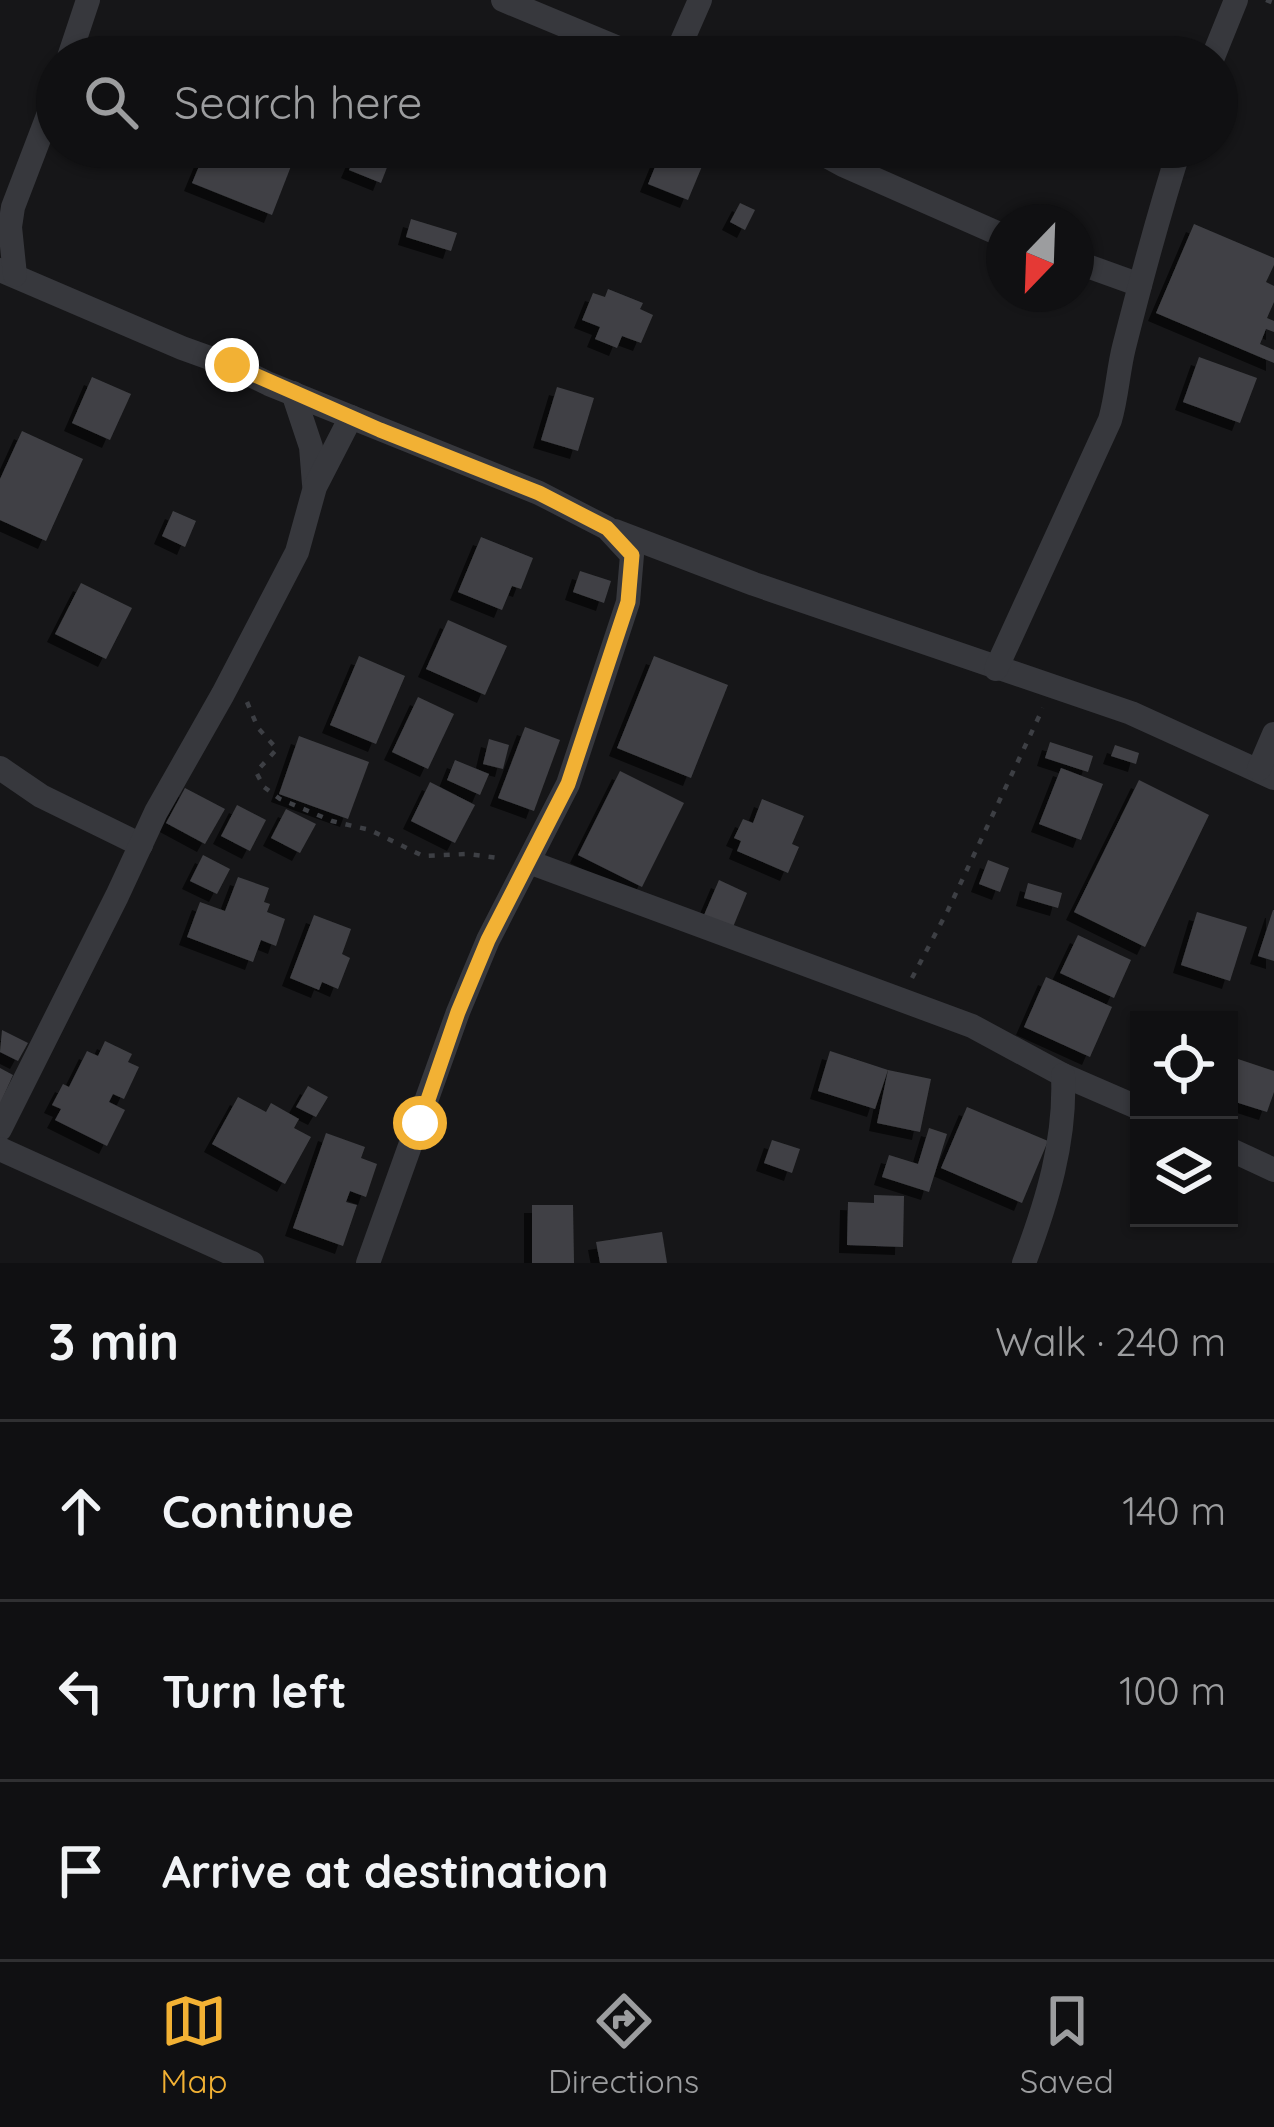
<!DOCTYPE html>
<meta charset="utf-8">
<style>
:root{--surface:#101012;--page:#19191b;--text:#f1f3f6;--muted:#9c9d9f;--line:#303032;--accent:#f2b134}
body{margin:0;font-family:Quicksand,sans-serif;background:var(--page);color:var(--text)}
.controls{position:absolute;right:36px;bottom:36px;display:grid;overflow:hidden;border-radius:0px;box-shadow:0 3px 9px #0004}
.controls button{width:108px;height:108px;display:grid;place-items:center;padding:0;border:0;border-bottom:3px solid var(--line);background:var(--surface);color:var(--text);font:60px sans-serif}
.compass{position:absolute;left:986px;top:204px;width:108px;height:108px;border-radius:50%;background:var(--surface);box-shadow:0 3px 9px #0004;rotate:203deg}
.stop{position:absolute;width:36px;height:36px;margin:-27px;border:9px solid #f2b134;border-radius:50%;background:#fff}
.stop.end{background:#f2b134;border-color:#fff;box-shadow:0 3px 12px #0008}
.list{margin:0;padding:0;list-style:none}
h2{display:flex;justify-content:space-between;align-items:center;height:156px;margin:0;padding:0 48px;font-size:51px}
h2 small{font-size:39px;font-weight:400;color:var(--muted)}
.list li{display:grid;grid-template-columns:78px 1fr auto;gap:36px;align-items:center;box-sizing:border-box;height:180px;padding:0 48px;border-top:3px solid var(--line)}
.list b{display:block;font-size:45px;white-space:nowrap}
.list em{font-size:39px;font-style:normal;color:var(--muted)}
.icon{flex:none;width:66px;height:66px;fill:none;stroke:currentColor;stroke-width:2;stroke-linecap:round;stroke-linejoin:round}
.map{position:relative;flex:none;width:1274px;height:1263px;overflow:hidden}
.search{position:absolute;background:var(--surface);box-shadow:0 3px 9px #0004;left:36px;right:36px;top:36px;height:132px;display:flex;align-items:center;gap:30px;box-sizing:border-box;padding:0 42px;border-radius:66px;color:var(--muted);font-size:45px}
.sheet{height:696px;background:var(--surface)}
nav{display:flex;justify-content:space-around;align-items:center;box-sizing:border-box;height:168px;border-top:3px solid var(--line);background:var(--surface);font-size:33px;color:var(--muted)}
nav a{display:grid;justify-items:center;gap:6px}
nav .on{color:var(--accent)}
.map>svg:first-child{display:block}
</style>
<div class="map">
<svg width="1274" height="1263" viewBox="0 0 1274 1263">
<defs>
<filter id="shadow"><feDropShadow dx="-8" dy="8" stdDeviation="0" flood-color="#0009"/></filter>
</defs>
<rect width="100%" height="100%" fill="#161618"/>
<g fill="#404145" filter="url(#shadow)">
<path d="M207 147H258L293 161 272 215 192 183Z"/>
<path d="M359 147H366L391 157 381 183 349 170Z"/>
<path d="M663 147H710L688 200 648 184Z"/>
<path d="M740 203 755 210 745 230 730 222Z"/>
<path d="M411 219 457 233 451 251 406 237Z"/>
<path d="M1194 224 1274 258V265L1266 282 1274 286V302L1267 318 1274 321V332L1266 329 1260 344 1274 350V363L1156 313Z"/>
<path d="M608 289 643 303 640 309 653 315 641 343 622 336 617 348 595 339 600 327 582 320 593 293 605 297Z"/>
<path d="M1199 357 1257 378 1240 423 1183 402Z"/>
<path d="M92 377 131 394 110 440 72 423Z"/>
<path d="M557 387 594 398 578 451 541 440Z"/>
<path d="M22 431 83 459 46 541 0 520V479Z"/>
<path d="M173 511 196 521 185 547 162 536Z"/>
<path d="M481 537 533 558 521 589 512 586 502 610 458 592Z"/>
<path d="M580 571 611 581 604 603 573 592Z"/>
<path d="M81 583 132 608 106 659 55 634Z"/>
<path d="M448 620 507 646 485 695 426 669Z"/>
<path d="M359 656 405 676 376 744 330 725Z"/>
<path d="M654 656 728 685 691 778 617 748Z"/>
<path d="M418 697 454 714 428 769 392 752Z"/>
<path d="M525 727 560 740 534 811 498 798Z"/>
<path d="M299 736 369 762 348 819 279 794Z"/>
<path d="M489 739 509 745 503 769 483 764Z"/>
<path d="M1050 742 1093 756 1088 772 1045 758Z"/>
<path d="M1115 745 1139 753 1136 764 1111 756Z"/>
<path d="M455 760 489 774 480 795 447 780Z"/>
<path d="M1061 768 1103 784 1081 840 1039 824Z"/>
<path d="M620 771 684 803 642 887 578 855Z"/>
<path d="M1139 780 1209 815 1145 947 1074 912Z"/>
<path d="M430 782 475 805 455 843 411 821Z"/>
<path d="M185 788 225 809 205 844 166 823Z"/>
<path d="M762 799 804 816 792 844 799 847 788 873 737 851 741 841 734 838 743 819 753 823Z"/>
<path d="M237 805 266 820 250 851 221 836Z"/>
<path d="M286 809 316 824 300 853 271 838Z"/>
<path d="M203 855 230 869 217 894 190 881Z"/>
<path d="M988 860 1009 868 1000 892 979 884Z"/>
<path d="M238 877 269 888 264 902 270 904 267 912 285 919 276 946 261 940 253 962 187 937 200 902 225 911Z"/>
<path d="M719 880 747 893 733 927 704 915Z"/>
<path d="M1028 883 1062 893 1058 908 1024 898Z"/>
<path d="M1273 910H1274V961L1258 956Z"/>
<path d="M1197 912 1247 927 1230 981 1181 965Z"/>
<path d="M314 915 351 929 342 954 350 958 338 989 322 982 319 990 290 978Z"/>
<path d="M1078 935 1131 960 1114 998 1060 973Z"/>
<path d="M1046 977 1112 1007 1090 1057 1024 1027Z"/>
<path d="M2 1030 28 1043 18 1061 0 1052Z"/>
<path d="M105 1041 132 1054 128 1062 139 1067 124 1099 113 1094 109 1102 125 1110 107 1146 55 1120 61 1109 52 1105 63 1084 69 1087 87 1051 98 1056Z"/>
<path d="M830 1051 888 1070 875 1109 818 1091Z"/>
<path d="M1229 1056 1274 1071V1092L1267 1112 1229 1100Z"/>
<path d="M0 1068 13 1075 0 1104Z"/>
<path d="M888 1070 931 1079 920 1132 877 1123Z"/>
<path d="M308 1086 328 1097 316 1117 296 1107Z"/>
<path d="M238 1097 266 1112 271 1103 299 1119 294 1128 311 1137 285 1184 212 1144Z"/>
<path d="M967 1107 1048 1141 1022 1203 941 1168Z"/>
<path d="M929 1128 947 1134 929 1192 882 1177 889 1155 918 1164Z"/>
<path d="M326 1133 365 1147 361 1158 377 1164 366 1197 350 1191 346 1202 357 1205 343 1246 293 1228Z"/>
<path d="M772 1140 800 1149 792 1173 764 1163Z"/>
<path d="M874 1195 904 1196 903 1247 847 1245 848 1202 874 1203Z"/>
<path d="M532 1205H573L574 1263H532Z"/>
<path d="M662 1232 667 1263H600L596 1242Z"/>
</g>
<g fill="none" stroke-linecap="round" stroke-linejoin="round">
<g stroke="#3d3f44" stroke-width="4.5" stroke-dasharray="6 9" stroke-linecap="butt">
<path d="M1266 0 1274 3"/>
<path d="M247 702 258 728 277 749 256 772 264 787 280 799 332 821 370 830 423 856 467 854 499 858"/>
<path d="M912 978 948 910 1043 708"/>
</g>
<g stroke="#37383d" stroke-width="24">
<path d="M503 0 640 57"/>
<path d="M69 57 88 0"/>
<path d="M675 57 700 0"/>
<path d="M1213 57 1236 0"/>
<path d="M810 147 843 165 1004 236"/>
<path d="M1076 262 1140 285"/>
<path d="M0 270 182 348 232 366 269 384 539 493 607 528 632 555 628 602 568 784 488 940 458 1012 368 1263"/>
<path d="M15 275 10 227 13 207 57 92"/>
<path d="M293 393 311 447 314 484"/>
<path d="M615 531 754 584 1131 713 1274 778"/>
<path d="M996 669 1110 420C1117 396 1118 371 1124 347 1141 280 1159 213 1180 147"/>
<path d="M0 768 41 796 141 845"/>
<path d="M1259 769 1274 734"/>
<path d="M529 862 972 1026 1063 1075 1139 1108"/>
<path d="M0 1129 117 896 156 812 223 694 297 552 315 487 351 417"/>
<path d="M0 1149 252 1263"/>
<path d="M1229 1149 1274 1170"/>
<path d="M1024 1263C1047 1202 1066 1141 1063 1075"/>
</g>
</g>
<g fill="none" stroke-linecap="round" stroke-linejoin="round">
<path stroke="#f2b134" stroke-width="15" d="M232 365 380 430 539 493 607 528 632 555 628 602 568 784 488 940 458 1012 420 1123"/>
</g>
</svg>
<div class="controls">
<button><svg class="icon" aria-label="locate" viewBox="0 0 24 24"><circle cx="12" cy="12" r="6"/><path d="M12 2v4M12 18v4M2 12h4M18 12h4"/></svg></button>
<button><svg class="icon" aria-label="layers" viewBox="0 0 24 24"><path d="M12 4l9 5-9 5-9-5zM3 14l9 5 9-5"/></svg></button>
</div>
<svg class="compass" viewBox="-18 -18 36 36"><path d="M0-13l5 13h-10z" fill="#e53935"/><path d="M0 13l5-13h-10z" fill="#9c9d9f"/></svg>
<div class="stop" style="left:420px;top:1123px"></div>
<div class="stop end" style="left:232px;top:365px"></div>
<div class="search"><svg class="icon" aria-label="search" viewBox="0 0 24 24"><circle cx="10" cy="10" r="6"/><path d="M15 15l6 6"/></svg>Search here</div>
</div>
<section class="sheet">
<h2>3 min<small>Walk · 240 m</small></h2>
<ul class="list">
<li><svg class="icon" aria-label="ahead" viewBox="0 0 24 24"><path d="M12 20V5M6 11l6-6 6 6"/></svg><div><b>Continue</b></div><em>140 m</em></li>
<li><svg class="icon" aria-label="left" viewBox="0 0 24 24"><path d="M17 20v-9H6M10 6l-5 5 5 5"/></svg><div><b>Turn left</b></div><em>100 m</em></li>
<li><svg class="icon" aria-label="arrive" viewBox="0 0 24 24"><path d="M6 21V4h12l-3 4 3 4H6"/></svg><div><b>Arrive at destination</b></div></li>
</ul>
</section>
<nav>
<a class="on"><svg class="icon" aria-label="map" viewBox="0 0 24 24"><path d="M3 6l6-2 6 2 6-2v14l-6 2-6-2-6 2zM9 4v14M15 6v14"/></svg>Map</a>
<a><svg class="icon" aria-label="directions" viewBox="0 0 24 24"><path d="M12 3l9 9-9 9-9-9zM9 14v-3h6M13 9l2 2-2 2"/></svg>Directions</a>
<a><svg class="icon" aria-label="saved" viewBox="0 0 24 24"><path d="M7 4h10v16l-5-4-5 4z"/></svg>Saved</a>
</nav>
